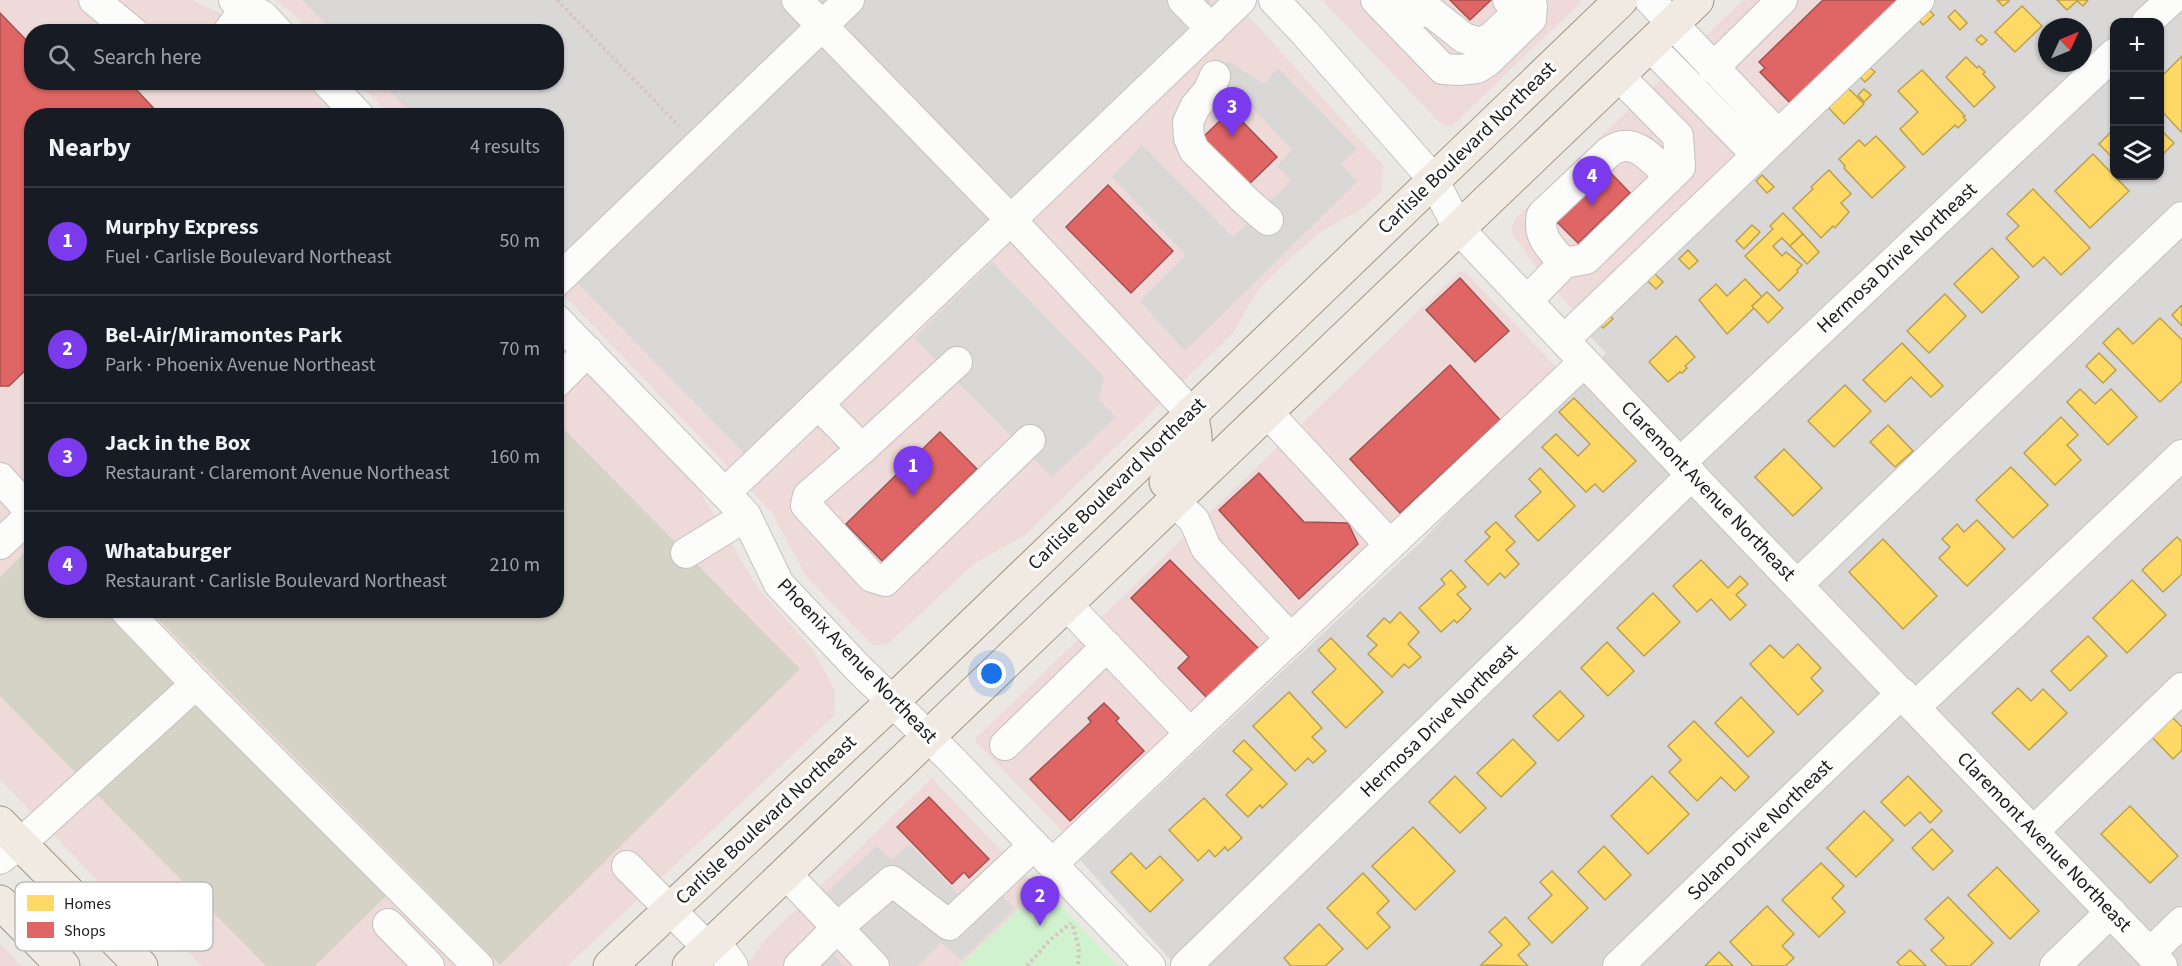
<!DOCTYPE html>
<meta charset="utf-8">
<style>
:root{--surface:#171b24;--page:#242831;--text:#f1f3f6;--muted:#9ea1a6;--line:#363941;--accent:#7c3aed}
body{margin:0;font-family:"Source Sans 3",sans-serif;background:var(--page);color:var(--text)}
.controls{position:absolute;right:18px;top:18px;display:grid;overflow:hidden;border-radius:12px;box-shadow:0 2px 4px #0004}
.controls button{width:54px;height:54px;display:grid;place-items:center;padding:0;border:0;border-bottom:2px solid var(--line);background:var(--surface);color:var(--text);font:30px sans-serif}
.compass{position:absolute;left:2038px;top:18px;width:54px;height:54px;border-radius:50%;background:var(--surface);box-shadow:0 2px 4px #0004;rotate:46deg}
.you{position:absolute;left:992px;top:674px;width:21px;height:21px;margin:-15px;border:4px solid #fff;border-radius:50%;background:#1a73e8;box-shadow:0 0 0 9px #1a73e833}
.badge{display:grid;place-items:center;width:39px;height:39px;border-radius:50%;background:var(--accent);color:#fff;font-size:20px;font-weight:700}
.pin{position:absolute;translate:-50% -50px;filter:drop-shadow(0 2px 3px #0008)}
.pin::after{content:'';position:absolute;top:32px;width:21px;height:18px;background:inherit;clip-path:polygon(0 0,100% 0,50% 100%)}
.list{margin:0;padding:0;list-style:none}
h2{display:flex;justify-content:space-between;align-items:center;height:78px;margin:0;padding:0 24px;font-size:26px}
h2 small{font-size:20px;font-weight:400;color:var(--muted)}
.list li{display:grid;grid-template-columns:39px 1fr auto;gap:18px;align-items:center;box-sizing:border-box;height:108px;padding:0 24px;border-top:2px solid var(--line)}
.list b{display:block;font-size:22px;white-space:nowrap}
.list p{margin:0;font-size:20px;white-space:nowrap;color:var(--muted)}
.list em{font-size:20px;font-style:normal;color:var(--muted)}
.icon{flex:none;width:33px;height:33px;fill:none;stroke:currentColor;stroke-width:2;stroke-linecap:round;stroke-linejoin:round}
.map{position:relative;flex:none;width:2182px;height:966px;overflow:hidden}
.search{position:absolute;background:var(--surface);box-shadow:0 2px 4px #0004;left:24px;top:24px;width:540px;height:66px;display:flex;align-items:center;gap:15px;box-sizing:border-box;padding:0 21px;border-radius:24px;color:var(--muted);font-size:22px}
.panel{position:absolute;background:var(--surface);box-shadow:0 2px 4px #0004;left:24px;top:108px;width:540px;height:510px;border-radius:24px}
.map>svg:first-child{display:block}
</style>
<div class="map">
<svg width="2182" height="966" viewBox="0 0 2182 966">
<rect width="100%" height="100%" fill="#ebe8e4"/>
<path fill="#dad8d6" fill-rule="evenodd" d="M1933 0H2182V966H1176L1080 860 1420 543 1568 387 1606 353 1585 331ZM2114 22H2160V176H2114ZM2047 27H2083V63H2047Z"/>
<g fill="#eedad8">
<path d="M0 0H192L257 31 32 32V82L306 83 338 115 32 116V610H556L557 340 693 480 758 588 813 650 835 690 834 716 567 966H202L173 937 127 911 0 779Z"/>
<path d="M275 0H1232L1266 35 1383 165 1382 191 1363 208 1317 234 1259 288 1233 333 1024 536 975 563 888 644 873 646 806 576 773 514 557 288 556 116 390 115 359 83 556 82V32L310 31 292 13Z"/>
<path d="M1322 0H1580V3L1453 125 1446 126 1440 123Z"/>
<path d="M1743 0H1909L1576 314 1532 262 1513 234 1512 228 1515 219Z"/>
<path d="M1460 271 1465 272 1558 369 1069 838 974 740Z"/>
<path d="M932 778 1030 881 1043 887 959 966H746L766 939Z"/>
<path d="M0 944 22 966H0Z"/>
</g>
<g fill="#d9d8d6">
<path d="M302 0H1209L1213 4 744 453 557 262 556 116 413 115 382 83 556 82V32L333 31Z"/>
<path d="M1228 61 1264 84 1278 68 1357 149 1341 164 1357 182 1185 351 1140 301 1186 255 1112 177 1142 145 1233 237 1291 181 1277 166 1292 150 1251 106 1233 94 1218 92 1205 80Z"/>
<path d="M992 262 1104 377 1099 400 1116 417 1052 477 914 338Z"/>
<path d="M909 844 958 894 980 873 1015 908 962 960 941 943 917 966H894L825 894 877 846 891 860Z"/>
<path d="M831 950 843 966H815Z"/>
</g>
<g fill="#d5d3c6">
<path d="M557 422 800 669 500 965 150 611 556 610Z"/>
<path d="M31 546 32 610 134 611 401 881 315 966H266L0 696V577Z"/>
</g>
<path fill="#d1f2cf" d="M1043 887 1118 966H959Z"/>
<g fill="#ffd966" stroke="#bba050" stroke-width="1.5">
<path d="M1997 0H2008L2009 1 2003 6Z"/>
<path d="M2057 0H2088L2083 6 2077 1 2067 10Z"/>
<path d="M2022 6 2042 26 2015 52 1995 32Z"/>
<path d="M1927 8 1934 15 1923 25 1917 18Z"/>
<path d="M1955 10 1967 23 1960 30 1948 17Z"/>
<path d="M1981 35 1987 40 1982 45 1976 40Z"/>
<path d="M2182 56V131L2181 132 2160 109V78Z"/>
<path d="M1966 57 1977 68 1979 66 1985 72 1983 74 1995 87 1974 107 1946 77Z"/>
<path d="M1867 65 1875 72 1865 82 1858 75Z"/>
<path d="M1922 70 1965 116 1963 117 1966 120 1958 128 1955 125 1923 155 1900 129 1918 112 1898 91Z"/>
<path d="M1845 85 1864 104 1844 124 1825 104Z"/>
<path d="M1864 89 1871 95 1864 102 1858 95Z"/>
<path d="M2114 129V159L2099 144Z"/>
<path d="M2160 129 2174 143 2160 157Z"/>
<path d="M1876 136 1905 167 1872 198 1844 168 1845 166 1839 159 1859 140 1865 146Z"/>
<path d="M2093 154 2129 191 2090 228 2055 191Z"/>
<path d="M1829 170 1851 194 1841 203 1849 212 1835 228 1833 226 1821 238 1793 208 1813 189 1811 187Z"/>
<path d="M1762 175 1774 187 1767 193 1756 181Z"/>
<path d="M2033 189 2090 248 2061 275 2044 257 2033 267 2006 238 2019 226 2007 214Z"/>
<path d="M1783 213 1803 234 1790 246 1782 238 1773 246 1782 256 1786 252 1802 265 1797 270 1798 272 1779 291 1745 256 1773 229 1770 226Z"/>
<path d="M1752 225 1760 232 1744 249 1736 241Z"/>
<path d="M1803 234 1819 252 1807 264 1790 246Z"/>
<path d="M1992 248 2019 277 1982 313 1954 284Z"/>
<path d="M1688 250 1698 261 1689 269 1679 259Z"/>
<path d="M1654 273 1663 282 1656 289 1647 280Z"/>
<path d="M1745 279 1762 297 1752 306 1754 308 1727 334 1699 300 1716 284 1727 296Z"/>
<path d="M1767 292 1783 308 1768 323 1752 306Z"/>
<path d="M1945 294 1966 316 1929 353 1907 331Z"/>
<path d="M2182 305V326L2172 315Z"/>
<path d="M1607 313 1613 319 1603 328 1597 322Z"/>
<path d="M2160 318 2182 340V381L2160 402 2103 343 2118 328 2133 344Z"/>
<path d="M1676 336 1695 357 1685 366 1687 368 1682 373 1680 372 1668 382 1649 362Z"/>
<path d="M1902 343 1943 386 1931 397 1911 377 1885 402 1863 380Z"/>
<path d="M2099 353 2116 370 2103 383 2086 366Z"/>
<path d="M1845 385 1871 411 1834 447 1808 421Z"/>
<path d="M2080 389 2095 404 2111 389 2137 417 2108 445 2067 402Z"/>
<path d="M1574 398 1636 461 1603 492 1595 484 1586 492 1542 447 1556 434 1578 456 1590 444 1559 412Z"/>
<path d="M2061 417 2078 435 2067 445 2081 460 2055 485 2024 453Z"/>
<path d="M1888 425 1913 451 1895 467 1870 442Z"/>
<path d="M1784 449 1822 488 1793 516 1755 477Z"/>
<path d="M2011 467 2048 505 2013 538 1976 500Z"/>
<path d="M1540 468 1575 506 1538 541 1515 516 1541 492 1529 479Z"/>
<path d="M1977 520 2005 549 1967 586 1939 558 1950 547 1942 539 1957 524 1964 532Z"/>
<path d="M1496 522 1515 542 1506 550 1519 564 1505 578 1500 573 1488 585 1465 561 1490 537 1485 532Z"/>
<path d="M2177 537 2182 542V574L2163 592 2142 570Z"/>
<path d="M1883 539 1937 596 1903 629 1849 572Z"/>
<path d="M1701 560 1728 588 1740 576 1748 584 1736 595 1746 605 1730 620 1711 599 1697 612 1673 586Z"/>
<path d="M1451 570 1466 587 1457 594 1471 609 1457 623 1454 620 1441 632 1419 608 1445 584 1441 579Z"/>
<path d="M2132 580 2166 615 2127 653 2093 618Z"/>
<path d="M1653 593 1680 622 1644 656 1617 628Z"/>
<path d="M1400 612 1419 632 1408 644 1421 657 1409 668 1404 664 1392 677 1368 654 1377 645 1367 636 1384 618 1390 623Z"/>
<path d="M2088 636 2107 656 2070 691 2051 671Z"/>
<path d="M1331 638 1383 692 1346 728 1312 692 1336 669 1318 650Z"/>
<path d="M1607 642 1634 671 1608 696 1581 668Z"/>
<path d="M1798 644 1821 668 1811 678 1823 691 1798 715 1750 664 1770 645 1783 658Z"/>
<path d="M2018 688 2031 701 2043 689 2067 713 2029 750 1992 713Z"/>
<path d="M1560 691 1584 716 1558 741 1533 716Z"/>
<path d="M1289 692 1322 728 1312 737 1326 751 1313 763 1308 758 1295 771 1253 726Z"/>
<path d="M1741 697 1774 732 1748 757 1715 723Z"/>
<path d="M2170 715 2182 727V750L2173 759 2150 735Z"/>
<path d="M1694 721 1749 777 1735 791 1721 777 1697 801 1669 772 1681 760 1668 746Z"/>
<path d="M1513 739 1536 763 1501 797 1477 773Z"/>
<path d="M1244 740 1287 784 1262 808 1260 805 1248 817 1226 795 1252 769 1233 751Z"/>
<path d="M1455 776 1486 808 1460 833 1429 802Z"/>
<path d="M1652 776 1689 814 1648 854 1611 816Z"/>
<path d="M1908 776 1942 811 1930 823 1920 812 1905 826 1881 802Z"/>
<path d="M1204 798 1242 838 1228 851 1225 847 1215 857 1209 850 1198 861 1169 830Z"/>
<path d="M2130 806 2178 856 2150 883 2101 834Z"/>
<path d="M1864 811 1893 840 1856 877 1827 848Z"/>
<path d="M1413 827 1455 871 1415 910 1372 866Z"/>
<path d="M1932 829 1953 851 1933 870 1912 848Z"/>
<path d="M1604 846 1631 875 1605 900 1578 872Z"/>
<path d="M1131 853 1146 869 1160 856 1183 880 1150 912 1111 872Z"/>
<path d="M1821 863 1844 886 1832 898 1845 912 1819 937 1782 900Z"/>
<path d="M1997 867 2039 911 2010 939 1968 895Z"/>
<path d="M1552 871 1588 908 1552 943 1528 918 1552 895 1540 882Z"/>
<path d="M1363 873 1389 901 1377 913 1390 927 1367 949 1327 908Z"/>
<path d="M1948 897 1993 943 1970 966H1947L1931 950 1944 938 1925 919Z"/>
<path d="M1767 906 1794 934 1782 946 1794 958 1785 966H1753L1730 942Z"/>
<path d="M1505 917 1530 944 1518 955 1528 966 1481 965 1502 945 1489 932Z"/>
<path d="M1319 924 1343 949 1325 966H1291L1284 958Z"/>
<path d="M1910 950 1926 966H1901L1897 962Z"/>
<path d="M1719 952 1733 966H1705Z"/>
</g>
<g fill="#e06666" stroke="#a55050" stroke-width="1.5">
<path d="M1450 0H1491L1470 20Z"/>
<path d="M1823 0H1901L1792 105 1760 72 1765 68 1759 62Z"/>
<path d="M0 13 32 46V82H67L71 87 75 82H129L161 116H32V364L9 386H0Z"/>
<path d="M1231 110 1277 157 1242 191 1196 144Z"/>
<path d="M1606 168 1630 193 1578 243 1554 219Z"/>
<path d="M1108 185 1173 251 1131 293 1066 227Z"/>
<path d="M1460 278 1509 331 1475 362 1426 310Z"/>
<path d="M1450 365 1500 420 1400 513 1350 459Z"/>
<path d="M940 432 977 469 882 561 846 524Z"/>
<path d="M1259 473 1304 522 1348 523 1358 544 1299 599 1219 510Z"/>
<path d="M1170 560 1260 650 1209 700 1178 668 1189 657 1131 598Z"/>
<path d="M1104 703 1119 718 1116 721 1144 751 1070 821 1030 779 1091 722 1088 718Z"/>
<path d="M929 797 989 859 969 878 964 872 952 884 897 827Z"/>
</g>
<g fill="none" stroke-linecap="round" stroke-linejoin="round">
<defs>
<g id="minor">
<path d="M94 0 133 32"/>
<path d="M234 0 263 16 278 32"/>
<path d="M797 0 1011 220 1191 413"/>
<path d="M1183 0 1211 29"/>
<path d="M1274 0 1305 33 1433 179 1458 228 1680 463 2162 966"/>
<path d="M1376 0 1443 69 1459 70 1477 68 1488 61 1531 19 1532 6 1530 0"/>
<path d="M1386 0 1408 11 1431 12 1464 38 1480 43 1491 38 1510 20 1514 7 1508 0"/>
<path d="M1650 0 1778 135"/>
<path d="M2147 22 2171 0"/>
<path d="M228 32 246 7"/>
<path d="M1649 45 1757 155"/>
<path d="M1713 68 1782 0"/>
<path d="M1215 76 1209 90 1195 107 1188 122 1189 138 1194 150 1248 203 1268 220"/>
<path d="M327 82 359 116"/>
<path d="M1564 263C1550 248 1537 236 1542 215L1609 152C1634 134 1653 160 1670 177"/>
<path d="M556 282 849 0"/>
<path d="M1527 301 1564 263 1586 259 1680 167 1678 136 1618 75"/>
<path d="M556 319 739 508 746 516 779 584 857 667 951 759 1150 966"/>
<path d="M1564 340 1919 0"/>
<path d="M556 383 588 351"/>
<path d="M818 404 862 449 808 496 806 505 872 577 885 581 1030 440"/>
<path d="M1267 412 1390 545"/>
<path d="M862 449 957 362"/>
<path d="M1680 463 2114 54"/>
<path d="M0 478 32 513"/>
<path d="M725 493 1241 0"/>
<path d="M1174 501 1194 520 1206 548 1291 639"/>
<path d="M0 544 32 514"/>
<path d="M686 553 746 516"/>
<path d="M1797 585 2182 217"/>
<path d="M1066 604 1190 733"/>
<path d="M125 610 196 684 478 966"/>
<path d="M1915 707 2182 455"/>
<path d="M1005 745 1107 646"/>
<path d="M2034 831 2182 688"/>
<path d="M0 859 20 844 196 684"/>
<path d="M1052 864 1584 362"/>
<path d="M627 866 708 948"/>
<path d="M786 874 874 966"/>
<path d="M388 924 429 966"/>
<path d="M715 942 733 966"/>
<path d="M2150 953 2182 922"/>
<path d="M799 966 837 928 892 881 949 925 1034 845"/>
<path d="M1186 966 1692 475"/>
<path d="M1618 966 1902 693"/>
<path d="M2055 966 2111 912"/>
</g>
<g id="major">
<path d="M1166 482C1196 453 1200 455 1191 413"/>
<path d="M0 823 141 966"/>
<path d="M0 902 63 966"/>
<path d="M610 966 893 701 1621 0"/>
<path d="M689 966 1697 0"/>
</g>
</defs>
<use href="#minor" stroke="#c3c2c0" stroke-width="32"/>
<use href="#major" stroke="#a19581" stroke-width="35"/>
<g stroke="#d7c6c3" stroke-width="4" stroke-dasharray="3 3" stroke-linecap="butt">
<path d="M557 0 679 126"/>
<path d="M1073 926 1079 949 1078 966"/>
<path d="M1027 966 1051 939 1071 923"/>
</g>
<use href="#minor" stroke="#fcfcfb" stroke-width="30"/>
<use href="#major" stroke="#f0eae3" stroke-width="33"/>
</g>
<g text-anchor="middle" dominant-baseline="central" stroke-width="6" stroke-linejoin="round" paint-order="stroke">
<g font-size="20" fill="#1c1c1c" stroke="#fff">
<text transform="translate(1467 148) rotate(-44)">Carlisle Boulevard Northeast</text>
<text transform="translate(1897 258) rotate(-43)">Hermosa Drive Northeast</text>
<text transform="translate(1117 484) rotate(-44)">Carlisle Boulevard Northeast</text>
<text transform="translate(1708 491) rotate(46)">Claremont Avenue Northeast</text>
<text transform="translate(857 661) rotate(46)">Phoenix Avenue Northeast</text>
<text transform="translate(1439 721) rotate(-44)">Hermosa Drive Northeast</text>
<text transform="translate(766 820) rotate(-43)">Carlisle Boulevard Northeast</text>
<text transform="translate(1760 830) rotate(-44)">Solano Drive Northeast</text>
<text transform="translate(2044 842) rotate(46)">Claremont Avenue Northeast</text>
</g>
</g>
<rect x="15" y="882" width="198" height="69" rx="9" fill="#fff" stroke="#bbb" stroke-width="1.5"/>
<rect x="27" y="895" width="27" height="16" fill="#ffd966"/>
<rect x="27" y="922" width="27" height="16" fill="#e06666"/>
<g font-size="16" fill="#1c1c1c">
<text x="64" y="909">Homes</text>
<text x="64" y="936">Shops</text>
</g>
</svg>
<div class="controls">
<button>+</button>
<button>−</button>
<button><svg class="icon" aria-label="layers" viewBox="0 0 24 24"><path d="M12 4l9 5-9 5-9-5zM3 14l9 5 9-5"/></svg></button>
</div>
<svg class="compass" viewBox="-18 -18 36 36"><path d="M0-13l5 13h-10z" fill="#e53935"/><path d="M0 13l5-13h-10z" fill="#9ea1a6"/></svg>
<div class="you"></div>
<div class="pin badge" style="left:913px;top:496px">1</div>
<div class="pin badge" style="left:1040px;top:926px">2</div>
<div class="pin badge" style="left:1232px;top:137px">3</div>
<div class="pin badge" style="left:1592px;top:206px">4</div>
<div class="search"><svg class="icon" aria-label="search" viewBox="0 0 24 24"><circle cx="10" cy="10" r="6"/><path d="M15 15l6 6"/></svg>Search here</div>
<section class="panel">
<h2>Nearby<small>4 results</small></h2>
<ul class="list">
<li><span class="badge">1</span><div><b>Murphy Express</b><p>Fuel · Carlisle Boulevard Northeast</p></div><em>50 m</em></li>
<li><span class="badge">2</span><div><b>Bel-Air/Miramontes Park</b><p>Park · Phoenix Avenue Northeast</p></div><em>70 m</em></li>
<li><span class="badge">3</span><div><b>Jack in the Box</b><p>Restaurant · Claremont Avenue Northeast</p></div><em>160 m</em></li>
<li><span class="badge">4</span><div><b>Whataburger</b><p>Restaurant · Carlisle Boulevard Northeast</p></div><em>210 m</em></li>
</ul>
</section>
</div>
